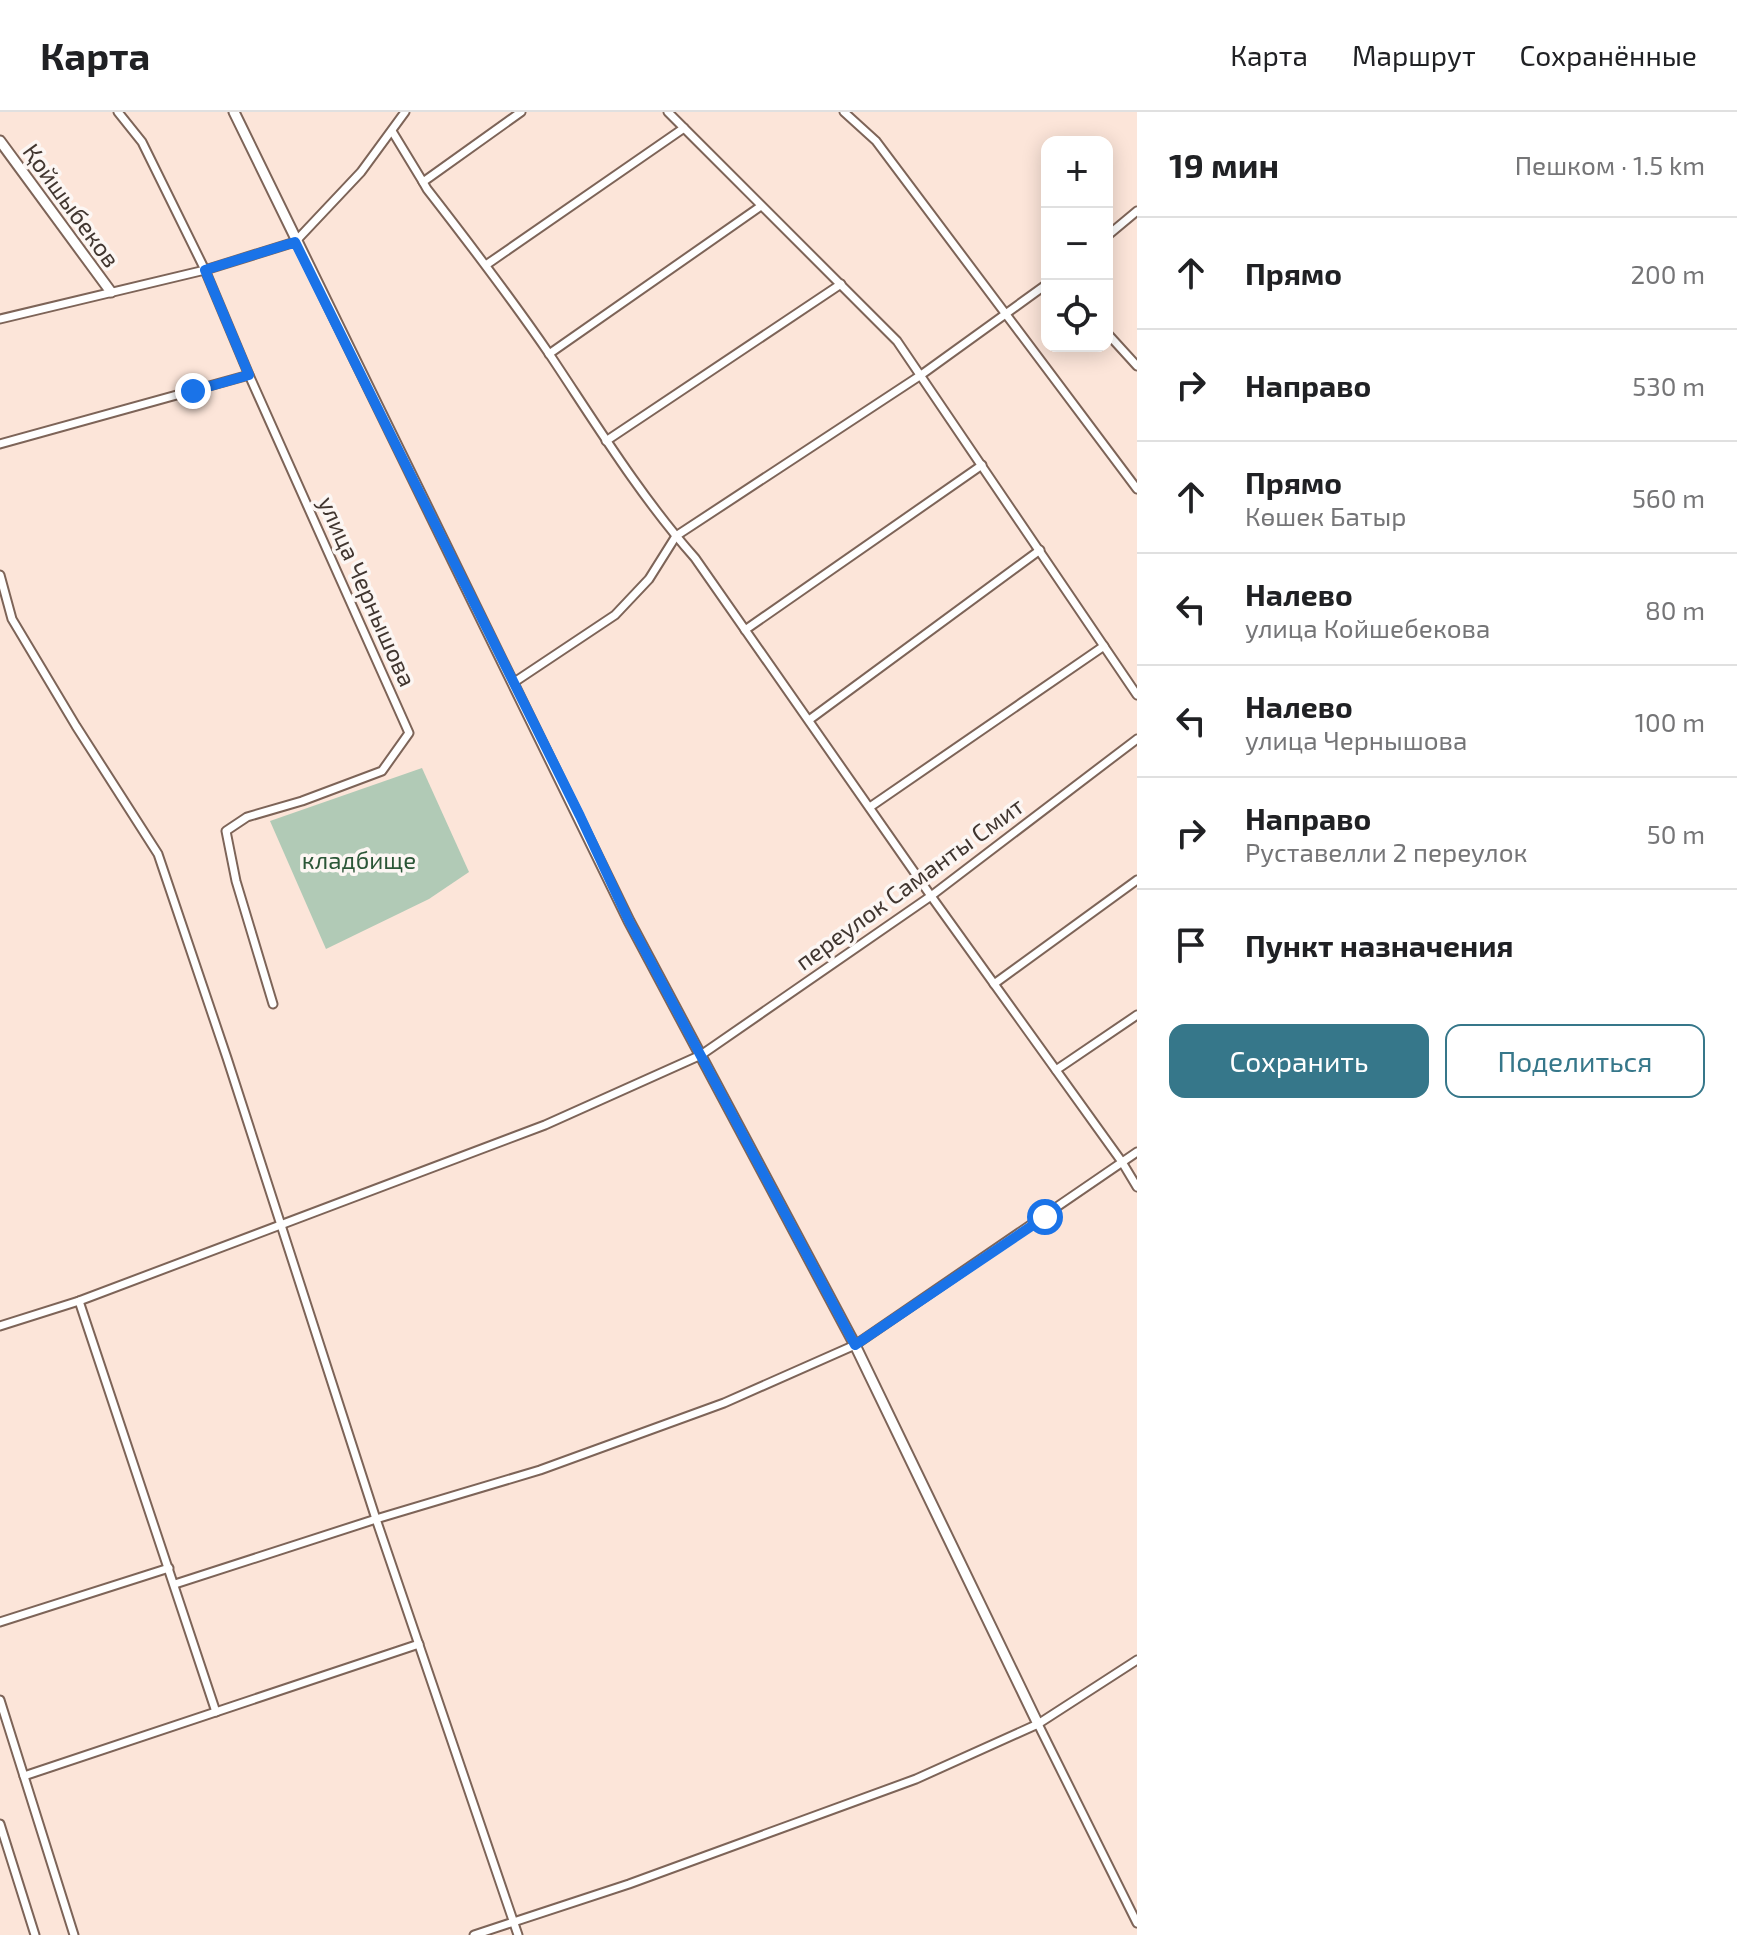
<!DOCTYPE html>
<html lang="ru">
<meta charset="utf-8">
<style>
:root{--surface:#fff;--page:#f6f6f6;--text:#202124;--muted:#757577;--line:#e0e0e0;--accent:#36778a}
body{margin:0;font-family:"Exo 2",sans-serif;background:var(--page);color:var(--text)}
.controls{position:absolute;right:24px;top:24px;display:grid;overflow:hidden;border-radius:16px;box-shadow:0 4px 20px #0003}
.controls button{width:72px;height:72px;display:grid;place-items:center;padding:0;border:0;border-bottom:2px solid var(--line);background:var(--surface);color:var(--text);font:40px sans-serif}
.stop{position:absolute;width:24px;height:24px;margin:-18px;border:6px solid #1a73e8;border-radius:50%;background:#fff}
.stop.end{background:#1a73e8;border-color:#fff;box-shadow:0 2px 8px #0008}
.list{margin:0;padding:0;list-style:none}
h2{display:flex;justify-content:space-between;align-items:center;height:104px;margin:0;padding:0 32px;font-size:34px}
h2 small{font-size:26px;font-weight:400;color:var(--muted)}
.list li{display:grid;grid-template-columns:52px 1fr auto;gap:24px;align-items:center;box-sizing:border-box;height:112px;padding:0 32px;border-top:2px solid var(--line)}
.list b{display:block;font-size:30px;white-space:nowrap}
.list p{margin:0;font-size:26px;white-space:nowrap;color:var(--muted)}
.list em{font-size:26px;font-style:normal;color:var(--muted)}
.actions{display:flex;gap:16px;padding:24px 32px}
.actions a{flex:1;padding:18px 0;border:2px solid var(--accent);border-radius:16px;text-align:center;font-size:28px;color:var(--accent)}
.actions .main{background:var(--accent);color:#fff}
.icon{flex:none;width:44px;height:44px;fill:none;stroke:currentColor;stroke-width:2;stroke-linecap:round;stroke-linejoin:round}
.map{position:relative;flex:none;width:1137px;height:1823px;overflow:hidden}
header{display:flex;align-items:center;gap:48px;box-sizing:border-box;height:112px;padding:0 40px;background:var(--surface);border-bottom:2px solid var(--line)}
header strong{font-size:38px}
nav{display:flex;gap:44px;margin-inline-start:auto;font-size:28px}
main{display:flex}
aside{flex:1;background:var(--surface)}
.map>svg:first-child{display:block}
</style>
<header>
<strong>Карта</strong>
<nav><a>Карта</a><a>Маршрут</a><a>Сохранённые</a></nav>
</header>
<main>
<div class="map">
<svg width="1137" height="1823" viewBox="0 0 1137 1823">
<rect width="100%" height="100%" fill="#fce5d9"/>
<path fill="#b1cab6" d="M422 656 469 760 429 787 326 837 270 709Z"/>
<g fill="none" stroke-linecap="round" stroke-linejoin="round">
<defs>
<g id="minor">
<path d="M118 0 142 30 205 158 249 263 409 621 382 659 302 689 247 705 226 719 236 769 273 892"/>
<path d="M521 0 423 70 427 77C469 131 511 186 550 243 596 312 640 384 695 446L931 784 1122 1050 1137 1075"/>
<path d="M668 0 897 229 1137 583"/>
<path d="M844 0 876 29 1137 377"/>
<path d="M392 19 423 70"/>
<path d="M1107 124 1137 99"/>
<path d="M486 153 684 16"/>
<path d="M0 207 205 158 295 130 361 60 405 0"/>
<path d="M1107 221 1137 254"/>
<path d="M549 242 761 94"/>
<path d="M606 329 841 172"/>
<path d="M0 332 249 263"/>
<path d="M0 463 12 507 76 614 158 742 227 946 376 1407 518 1823"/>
<path d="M745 518 982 353"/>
<path d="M513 571 615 503 649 467 676 424 921 263 1047 172"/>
<path d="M809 608 1040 438"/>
<path d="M870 695 1104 534"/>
<path d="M994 872 1137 768"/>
<path d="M1056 958 1137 903"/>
<path d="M79 1189 216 1600"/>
<path d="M0 1214 79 1189 545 1013 701 943 931 784 1137 627"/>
<path d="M175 1472 376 1407 540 1358 724 1291 855 1233 1137 1040"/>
<path d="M0 1510 169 1456"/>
<path d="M0 1588 74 1823"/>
<path d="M1038 1612 1137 1811"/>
<path d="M24 1664 419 1532"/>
<path d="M0 1712 35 1823"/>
<path d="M474 1823 629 1772 916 1667 1038 1612 1137 1548"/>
</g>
<g id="tertiary">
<path d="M234 0 629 809 855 1233 1038 1612"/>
<path d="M0 29 111 180"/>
</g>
</defs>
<use href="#minor" stroke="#7d6458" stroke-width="11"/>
<use href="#tertiary" stroke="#7d6458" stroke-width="13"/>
<use href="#minor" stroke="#fff" stroke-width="7"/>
<use href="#tertiary" stroke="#fff" stroke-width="9"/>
</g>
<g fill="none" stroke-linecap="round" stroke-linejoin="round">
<path stroke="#1a73e8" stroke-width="10" d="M193 279 249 263 205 158 295 130 580 704 629 809 855 1233 1045 1105"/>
</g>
<g text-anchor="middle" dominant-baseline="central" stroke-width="7" stroke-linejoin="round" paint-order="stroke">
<g font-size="24" fill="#413630" stroke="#fcf6f3">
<text transform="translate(72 93) rotate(54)">Қойшыбеков</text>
<text transform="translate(368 479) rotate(66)">улица Чернышова</text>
<text transform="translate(909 771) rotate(-36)">переулок Саманты Смит</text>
</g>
<g font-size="24" fill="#2b5637" stroke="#fcf6f3">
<text x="359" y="747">кладбище</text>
</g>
</g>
</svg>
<div class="controls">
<button>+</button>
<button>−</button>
<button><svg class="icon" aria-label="locate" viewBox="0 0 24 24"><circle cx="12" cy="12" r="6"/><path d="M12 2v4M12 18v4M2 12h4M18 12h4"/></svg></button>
</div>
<div class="stop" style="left:1045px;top:1105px"></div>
<div class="stop end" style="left:193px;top:279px"></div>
</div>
<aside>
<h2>19 мин<small>Пешком · 1.5 km</small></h2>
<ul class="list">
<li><svg class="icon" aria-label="ahead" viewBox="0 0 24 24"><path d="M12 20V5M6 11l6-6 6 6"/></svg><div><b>Прямо</b></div><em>200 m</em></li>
<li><svg class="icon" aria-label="right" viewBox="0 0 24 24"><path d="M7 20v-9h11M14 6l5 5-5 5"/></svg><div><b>Направо</b></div><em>530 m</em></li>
<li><svg class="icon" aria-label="ahead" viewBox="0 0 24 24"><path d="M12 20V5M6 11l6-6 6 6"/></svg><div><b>Прямо</b><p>Көшек Батыр</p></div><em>560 m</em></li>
<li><svg class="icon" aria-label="left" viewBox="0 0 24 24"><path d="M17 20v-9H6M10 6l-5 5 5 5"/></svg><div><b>Налево</b><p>улица Койшебекова</p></div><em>80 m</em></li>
<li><svg class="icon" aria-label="left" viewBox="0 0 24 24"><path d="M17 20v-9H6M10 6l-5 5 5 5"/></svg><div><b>Налево</b><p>улица Чернышова</p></div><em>100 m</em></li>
<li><svg class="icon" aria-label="right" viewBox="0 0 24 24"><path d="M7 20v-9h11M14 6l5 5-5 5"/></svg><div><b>Направо</b><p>Руставелли 2 переулок</p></div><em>50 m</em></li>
<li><svg class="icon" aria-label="arrive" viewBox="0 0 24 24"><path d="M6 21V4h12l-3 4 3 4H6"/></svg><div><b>Пункт назначения</b></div></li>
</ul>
<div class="actions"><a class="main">Сохранить</a><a>Поделиться</a></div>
</aside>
</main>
